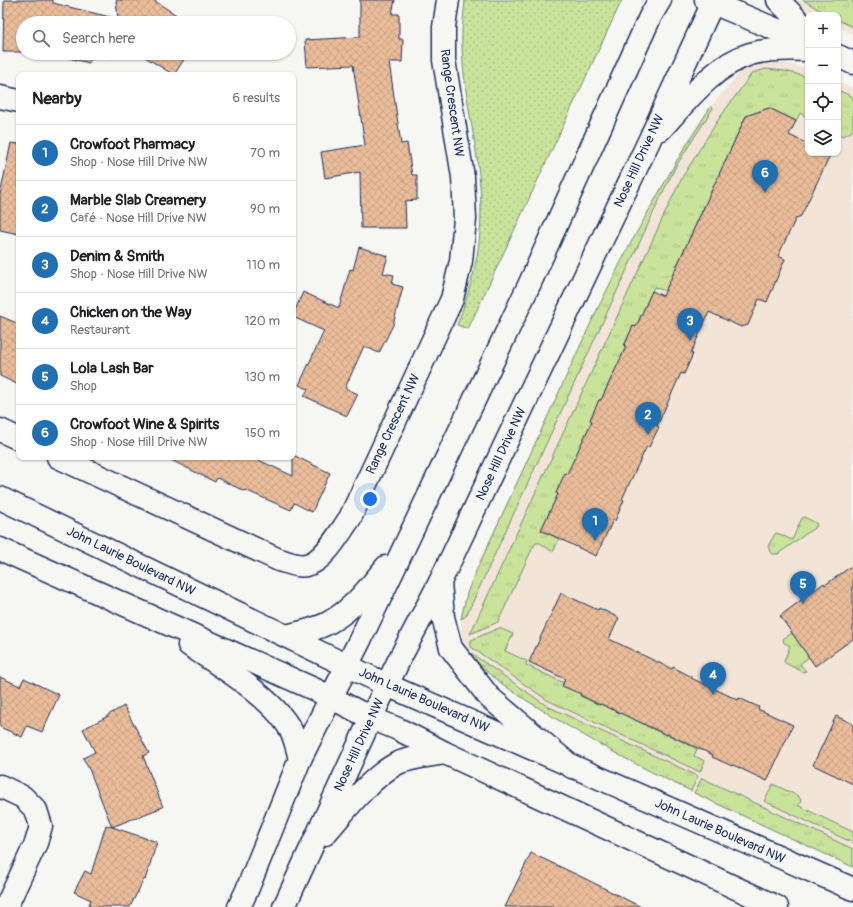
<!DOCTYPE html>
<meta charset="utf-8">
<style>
:root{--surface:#fff;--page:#f6f6f6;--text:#202124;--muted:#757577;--line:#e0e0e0;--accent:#1f6fb2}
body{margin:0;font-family:Pangolin,sans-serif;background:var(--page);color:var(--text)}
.controls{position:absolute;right:12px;top:12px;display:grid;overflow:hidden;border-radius:8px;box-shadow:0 1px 3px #0004}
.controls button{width:36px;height:36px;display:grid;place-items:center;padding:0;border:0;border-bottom:1px solid var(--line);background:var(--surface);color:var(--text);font:20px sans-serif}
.you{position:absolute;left:370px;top:499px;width:14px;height:14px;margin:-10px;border:3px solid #fff;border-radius:50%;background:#1a73e8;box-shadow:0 0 0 6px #1a73e833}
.badge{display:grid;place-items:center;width:26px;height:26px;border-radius:50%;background:var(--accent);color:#fff;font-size:13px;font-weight:700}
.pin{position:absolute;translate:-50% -33px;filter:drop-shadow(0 1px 2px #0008)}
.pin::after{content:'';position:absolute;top:21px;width:14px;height:12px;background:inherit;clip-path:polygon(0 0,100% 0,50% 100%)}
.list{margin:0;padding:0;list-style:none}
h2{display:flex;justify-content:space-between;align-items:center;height:52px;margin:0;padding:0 16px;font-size:17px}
h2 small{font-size:13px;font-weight:400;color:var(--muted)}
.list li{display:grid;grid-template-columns:26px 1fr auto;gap:12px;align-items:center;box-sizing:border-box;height:56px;padding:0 16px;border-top:1px solid var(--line)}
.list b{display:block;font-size:15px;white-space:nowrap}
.list p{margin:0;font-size:13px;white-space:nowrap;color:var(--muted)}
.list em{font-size:13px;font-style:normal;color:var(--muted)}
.icon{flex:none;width:22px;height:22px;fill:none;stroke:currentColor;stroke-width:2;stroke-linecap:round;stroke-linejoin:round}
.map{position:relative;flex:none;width:853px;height:907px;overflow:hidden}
.search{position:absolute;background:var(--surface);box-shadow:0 1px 3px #0004;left:16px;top:16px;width:280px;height:44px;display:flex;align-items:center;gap:10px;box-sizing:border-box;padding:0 14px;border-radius:22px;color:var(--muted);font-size:15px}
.panel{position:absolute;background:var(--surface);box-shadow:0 1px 3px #0004;left:16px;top:72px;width:280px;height:388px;border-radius:8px}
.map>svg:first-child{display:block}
</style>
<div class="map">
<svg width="853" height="907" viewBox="0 0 853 907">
<defs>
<pattern id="grass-tufts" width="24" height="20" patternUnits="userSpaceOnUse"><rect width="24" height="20" fill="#cae39a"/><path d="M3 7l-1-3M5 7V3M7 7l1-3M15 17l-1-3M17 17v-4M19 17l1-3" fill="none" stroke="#adc387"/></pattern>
<pattern id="park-dots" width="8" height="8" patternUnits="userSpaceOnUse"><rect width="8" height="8" fill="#cae39a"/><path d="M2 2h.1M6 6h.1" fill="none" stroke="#adc387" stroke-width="1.8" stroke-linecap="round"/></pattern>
<pattern id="building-cross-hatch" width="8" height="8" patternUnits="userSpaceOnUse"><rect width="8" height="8" fill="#eabc99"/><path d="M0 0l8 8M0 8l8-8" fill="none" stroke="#c8a286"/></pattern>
</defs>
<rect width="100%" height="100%" fill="#f6f6f2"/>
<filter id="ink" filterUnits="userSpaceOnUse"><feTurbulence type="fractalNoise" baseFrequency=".025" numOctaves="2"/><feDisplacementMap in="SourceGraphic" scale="8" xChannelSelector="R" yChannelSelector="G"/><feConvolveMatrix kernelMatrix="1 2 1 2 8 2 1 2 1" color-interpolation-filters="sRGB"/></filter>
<g filter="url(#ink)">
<g fill="#f2e5d7">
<path d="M793 0H853V34L838 27V15H815Z"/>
<path d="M763 62 786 63 808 70V153H838V81L853 89V868L705 799 626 759 560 722 503 685 485 671 473 658 464 646 461 635V615L464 602 479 561 621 263 649 209 691 134 711 106 742 70Z"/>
</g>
<g fill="url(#grass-tufts)" stroke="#72897c">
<path d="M803 0H853V27L838 20V15H828Z"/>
<path d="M766 69 785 71 808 77V118L800 113 796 121 769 108 746 116 665 291 654 287 636 327 633 326 624 346 626 347 601 400H599L590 420 592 421 567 474 565 473 556 493 558 494 541 530 559 539 553 552 540 543H536L532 549 498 622 470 634 672 198 683 176 718 120 747 80 752 73Z"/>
<path d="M838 90 853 97V131L843 136 838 134Z"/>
<path d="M711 106 713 108 676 166 663 192 475 597 466 616 461 619 467 593 473 578 595 314 628 248 676 162Z"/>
<path d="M804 517 816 523 817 526 778 554H772L770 552 768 546 775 534 777 533 792 540 802 518Z"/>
<path d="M499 628 513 634 505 651 527 661 526 665 564 683 581 694 580 696 600 705 601 704 646 725V726L666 735 667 734 697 749 694 756 705 761 700 772 547 700 471 647V640Z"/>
<path d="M792 633 809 657 800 664 806 671 803 672 785 663 784 661 790 646 784 643 783 639Z"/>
<path d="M468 651 547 706 698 776 691 791C637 766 584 737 534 705 510 690 485 674 468 651Z"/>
<path d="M702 778 853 849V867L694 793Z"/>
<path d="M773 784 798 796 801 800 799 806 853 832V843L764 801Z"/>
</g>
<path fill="url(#park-dots)" stroke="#72897c" d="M465 0H622L468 329 457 325C471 289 481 251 481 212 482 156 463 101 462 46 461 30 464 15 465 0Z"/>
<g fill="url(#building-cross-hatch)" stroke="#1b2f5e">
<path d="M4 0H53V3L118 19 116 0H153L189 23H23V52H3Z"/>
<path d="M360 0H395L392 14H399V39H403L402 62H389L401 144 407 143 412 175H417V200L405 201 406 228H361L360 172 325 178 321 152 365 145 353 65 307 67 305 40 360 37Z"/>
<path d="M62 53H113L112 58 91 53 89 63 61 56Z"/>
<path d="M147 53H188L174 75 145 57Z"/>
<path d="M769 108 796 121 789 135 808 144V153H831L801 216 796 218 778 256 785 259 767 302 759 299 748 325 741 327 709 312 691 353 693 354 684 374 681 373 657 426 659 427 649 447 647 446 622 499 624 500 615 521 613 520 596 556 541 530 558 494 556 493 565 473 567 474 592 421 590 420 599 400H601L626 347 624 346 633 326 636 327 652 291 663 296 746 116Z"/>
<path d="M11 143 19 144V234L0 230V195Z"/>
<path d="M359 247 388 256 383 273 394 275 392 284 403 287 393 325 379 353 364 346 345 388 358 394 347 416 304 396 308 389 299 385 324 331 293 317V315L303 292 339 308 350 269 353 270Z"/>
<path d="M0 316 19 324V385L0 376Z"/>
<path d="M293 455 330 473 312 512 294 503 291 510 245 490 244 491 217 478 215 482 165 457H252L293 476Z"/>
<path d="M853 565V639L815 666 780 616 824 583 825 585Z"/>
<path d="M561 593 598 610 599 608 619 618 609 639 672 669 673 667 692 677 691 678 738 700 739 698 750 703 759 707 758 709 793 725 767 781 733 765 732 766 712 757 713 755 667 734V735L601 704 600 705 580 695 581 694 562 686 565 679 529 662Z"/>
<path d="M0 677 20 686 24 678 59 695 42 732 27 726 22 737 0 727Z"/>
<path d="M124 706 149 753 143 756 163 807 112 827 157 842 145 880 144 879 130 907H88L91 900 74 892 85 871 91 874 106 825 112 827 89 769 83 758 95 752 83 729 108 716V715Z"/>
<path d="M836 716 853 724V784L813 765Z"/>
<path d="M531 853 586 879 641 907H505Z"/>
</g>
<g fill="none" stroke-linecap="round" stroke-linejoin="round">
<defs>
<g id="minor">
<path d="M0 97 19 101"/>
<path d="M0 430 19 439"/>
<path d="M58 457 279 560C287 562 298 567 306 565 324 562 340 532 350 518L452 299 461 261 465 219 463 177 444 60V27L448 0"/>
<path d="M0 786 23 797 36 810 41 826 36 843 6 907"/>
</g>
<g id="tertiary">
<path d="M706 0 808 43"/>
<path d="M838 56 853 63"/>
<path d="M387 685 853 889"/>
<path d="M371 718 398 729 445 753 777 907"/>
</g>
<g id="secondary">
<path d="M778 0 808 31"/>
<path d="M661 129C685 103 714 65 750 54 768 49 789 49 808 50"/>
<path d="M0 498 387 685"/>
<path d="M0 549 316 690 371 718"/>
<path d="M440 582 443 617 451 648 489 697 572 767"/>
<path d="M286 636C302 632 320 629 333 620 355 607 370 586 386 567"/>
<path d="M189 645C220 666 279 701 293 735 296 743 298 751 300 759"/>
<path d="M325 834C345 811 369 779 396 764 410 757 429 756 445 753"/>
<path d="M239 907 247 890 300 759 360 640 530 283 650 17 660 0"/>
<path d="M284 907 371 718 400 658 440 582 649 141 714 0"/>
</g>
</defs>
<use href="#minor" stroke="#1b2f5e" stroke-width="25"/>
<use href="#tertiary" stroke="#1b2f5e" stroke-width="25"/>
<use href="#secondary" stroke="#1b2f5e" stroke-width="25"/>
<use href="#minor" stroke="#f6f6f2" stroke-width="22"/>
<use href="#tertiary" stroke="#f6f6f2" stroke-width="22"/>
<use href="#secondary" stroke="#f6f6f2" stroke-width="22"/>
</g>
</g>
<g text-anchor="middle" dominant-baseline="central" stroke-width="3" stroke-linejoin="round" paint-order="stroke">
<g font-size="13" fill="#1b2f5e" stroke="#f6f6f2">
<text transform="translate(452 103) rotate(82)">Range Crescent NW</text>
<text transform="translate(639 161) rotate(-65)">Nose Hill Drive NW</text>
<text transform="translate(393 424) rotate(-65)">Range Crescent NW</text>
<text transform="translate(501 454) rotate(-65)">Nose Hill Drive NW</text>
<text transform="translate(131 561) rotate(26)">John Laurie Boulevard NW</text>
<text transform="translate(424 700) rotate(24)">John Laurie Boulevard NW</text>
<text transform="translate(359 745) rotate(-65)">Nose Hill Drive NW</text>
<text transform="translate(720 831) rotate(24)">John Laurie Boulevard NW</text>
</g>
</g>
</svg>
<div class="controls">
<button>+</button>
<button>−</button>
<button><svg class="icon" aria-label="locate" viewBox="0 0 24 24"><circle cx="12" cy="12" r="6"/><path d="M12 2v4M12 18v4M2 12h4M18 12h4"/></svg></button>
<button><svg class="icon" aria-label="layers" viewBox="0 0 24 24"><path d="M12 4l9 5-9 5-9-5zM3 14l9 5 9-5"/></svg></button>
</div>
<div class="you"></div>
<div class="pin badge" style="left:595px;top:541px">1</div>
<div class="pin badge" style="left:648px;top:435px">2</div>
<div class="pin badge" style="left:690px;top:341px">3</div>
<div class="pin badge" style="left:713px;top:695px">4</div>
<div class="pin badge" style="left:803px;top:604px">5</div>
<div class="pin badge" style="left:765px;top:193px">6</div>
<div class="search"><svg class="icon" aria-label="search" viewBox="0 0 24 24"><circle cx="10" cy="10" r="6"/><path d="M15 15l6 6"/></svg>Search here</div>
<section class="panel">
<h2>Nearby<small>6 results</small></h2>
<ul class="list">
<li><span class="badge">1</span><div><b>Crowfoot Pharmacy</b><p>Shop · Nose Hill Drive NW</p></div><em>70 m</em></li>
<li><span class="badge">2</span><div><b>Marble Slab Creamery</b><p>Café · Nose Hill Drive NW</p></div><em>90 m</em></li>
<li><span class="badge">3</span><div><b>Denim &amp; Smith</b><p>Shop · Nose Hill Drive NW</p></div><em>110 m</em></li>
<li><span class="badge">4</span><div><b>Chicken on the Way</b><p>Restaurant</p></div><em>120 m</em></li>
<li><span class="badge">5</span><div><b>Lola Lash Bar</b><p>Shop</p></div><em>130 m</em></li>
<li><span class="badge">6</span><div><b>Crowfoot Wine &amp; Spirits</b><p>Shop · Nose Hill Drive NW</p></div><em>150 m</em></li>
</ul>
</section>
</div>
